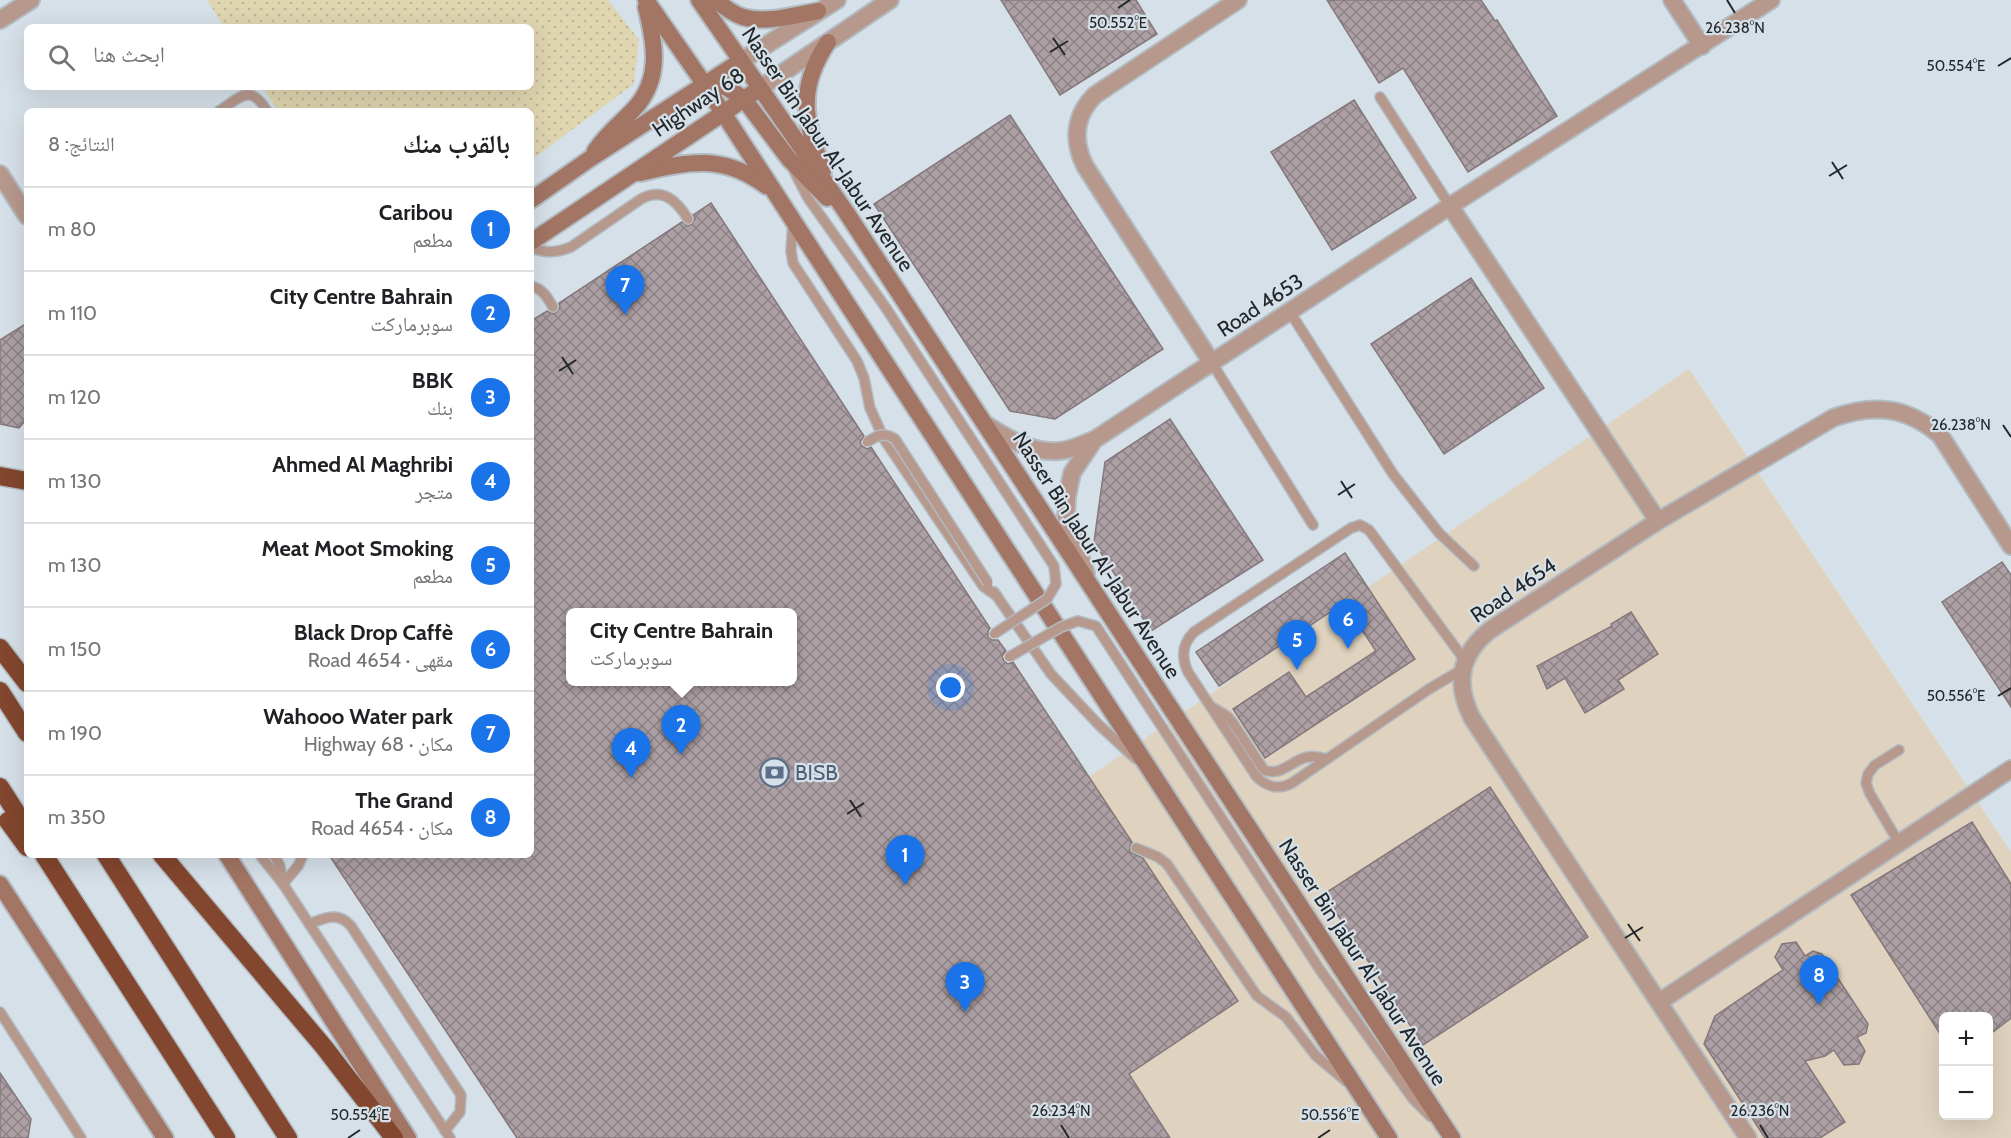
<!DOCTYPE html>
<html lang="ar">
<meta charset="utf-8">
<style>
:root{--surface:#fff;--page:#f2f2f2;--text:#202124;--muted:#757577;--line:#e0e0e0;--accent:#1a73e8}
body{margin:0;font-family:Cabin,"Noto Naskh Arabic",sans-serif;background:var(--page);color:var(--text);direction:rtl}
.controls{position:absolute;right:18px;bottom:18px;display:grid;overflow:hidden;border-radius:9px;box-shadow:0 6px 24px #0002}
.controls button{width:54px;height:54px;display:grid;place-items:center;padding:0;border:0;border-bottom:2px solid var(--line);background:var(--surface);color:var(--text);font:30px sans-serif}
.you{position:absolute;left:951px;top:688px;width:21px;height:21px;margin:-15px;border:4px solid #fff;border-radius:50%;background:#1a73e8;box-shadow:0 0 0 9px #1a73e833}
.badge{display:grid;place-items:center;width:39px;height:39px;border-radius:50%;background:var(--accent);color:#fff;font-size:20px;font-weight:700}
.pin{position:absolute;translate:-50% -50px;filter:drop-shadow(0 2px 3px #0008)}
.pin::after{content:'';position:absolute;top:32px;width:21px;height:18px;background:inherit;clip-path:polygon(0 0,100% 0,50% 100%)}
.popup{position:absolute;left:566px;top:608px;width:231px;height:78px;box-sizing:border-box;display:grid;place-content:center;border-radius:9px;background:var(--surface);filter:drop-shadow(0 2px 4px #0005);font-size:20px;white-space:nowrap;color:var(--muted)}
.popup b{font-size:22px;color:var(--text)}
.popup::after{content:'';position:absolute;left:50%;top:100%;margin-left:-12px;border:12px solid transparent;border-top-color:var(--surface)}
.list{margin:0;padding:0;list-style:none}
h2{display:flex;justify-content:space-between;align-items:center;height:78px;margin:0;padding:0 24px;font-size:26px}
h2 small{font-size:20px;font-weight:400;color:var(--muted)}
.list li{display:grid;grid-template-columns:39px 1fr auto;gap:18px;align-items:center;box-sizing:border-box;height:84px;padding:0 24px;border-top:2px solid var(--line)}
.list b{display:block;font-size:22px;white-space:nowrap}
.list p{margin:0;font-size:20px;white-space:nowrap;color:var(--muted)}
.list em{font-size:20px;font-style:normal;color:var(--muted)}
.icon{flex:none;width:33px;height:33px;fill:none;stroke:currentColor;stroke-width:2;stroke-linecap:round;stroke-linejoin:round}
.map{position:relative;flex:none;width:2011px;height:1138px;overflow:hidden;direction:ltr}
.search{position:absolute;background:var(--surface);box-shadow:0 6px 24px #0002;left:24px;top:24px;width:510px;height:66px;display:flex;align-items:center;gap:15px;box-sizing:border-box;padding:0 21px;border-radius:9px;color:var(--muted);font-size:22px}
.panel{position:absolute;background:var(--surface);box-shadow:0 6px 24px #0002;left:24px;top:108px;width:510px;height:750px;border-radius:9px;direction:rtl}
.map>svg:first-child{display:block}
</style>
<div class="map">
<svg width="2011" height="1138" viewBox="0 0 2011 1138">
<defs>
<pattern id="sand-dots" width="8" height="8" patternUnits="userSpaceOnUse" patternTransform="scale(1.5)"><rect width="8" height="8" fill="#dfd5b0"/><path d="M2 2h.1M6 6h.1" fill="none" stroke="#bfb798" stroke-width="1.8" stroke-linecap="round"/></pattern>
<pattern id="building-cross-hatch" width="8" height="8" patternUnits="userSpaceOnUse" patternTransform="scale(1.5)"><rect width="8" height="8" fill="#ada0a4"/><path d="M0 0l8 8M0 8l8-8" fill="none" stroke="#8c8286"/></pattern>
</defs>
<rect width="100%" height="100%" fill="#d6e0e8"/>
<path fill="#dfd3bf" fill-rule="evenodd" d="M1689 369 2011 852V1138H557ZM1944 1016H1988V1116H1944Z"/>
<path fill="url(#sand-dots)" d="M207 0H608L639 40 634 84 531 160V111H278L263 87H531V27H224Z"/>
<g fill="url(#building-cross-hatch)" stroke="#84787c" stroke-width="1.5" fill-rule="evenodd">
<path d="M1001 0H1136L1157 34 1060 95Z"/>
<path d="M1327 0H1481L1495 21 1497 20 1557 116 1468 172 1403 68 1379 83Z"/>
<path d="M1354 100 1416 198 1332 250 1271 152Z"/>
<path d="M1010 115 1163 349 1055 419 1010 411 874 204Z"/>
<path d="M711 203 864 436 860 442 862 446 867 449 871 447 990 628 988 632V637L992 640H998L1006 651 1002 656 1004 661 1008 664 1013 662 1132 842 1130 846V852L1143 858 1238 1001 1129 1074 1170 1138H517L329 855H531V321L547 311 553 314 557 312 560 307 559 303 682 222 688 226 692 224 695 219 693 215ZM570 612H792V681H570Z"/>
<path d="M1471 278 1544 388 1444 454 1371 344Z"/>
<path d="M27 323V419L19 428 0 424V340Z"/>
<path d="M1170 419 1263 560 1151 631 1094 542 1105 462Z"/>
<path d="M1345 553 1415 659 1265 758 1233 709 1289 672 1306 697 1376 651 1344 603 1219 686 1196 652Z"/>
<path d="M2002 562 2011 575V707L1942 602Z"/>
<path d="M1631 612 1658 654 1618 680 1624 689 1585 713 1565 678 1547 689 1537 666 1612 626 1611 624Z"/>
<path d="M1490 787 1588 937 1423 1045 1324 894Z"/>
<path d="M1972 822 2011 884V1018L1989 1035V1017H1944V1040L1851 895Z"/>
<path d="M1796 942 1805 956 1813 951 1822 954 1868 1024 1866 1033 1857 1037 1865 1051 1859 1064 1844 1065 1834 1050 1825 1056 1805 1061 1845 1122 1820 1138H1765L1704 1044 1715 1016 1783 970 1775 957 1782 944Z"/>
<path d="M0 1073 31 1119 28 1138H0Z"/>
</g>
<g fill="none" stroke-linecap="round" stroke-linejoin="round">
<defs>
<g id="service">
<path d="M1380 97 1450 206"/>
<path d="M219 111C241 97 250 83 267 111"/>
<path d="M794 171 808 198 886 308"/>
<path d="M793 222 791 251 793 263 857 361 864 378 870 408 884 439 983 586 997 596"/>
<path d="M531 248C546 253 556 253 571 247L641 199C663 187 677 201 688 219"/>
<path d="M531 286C543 289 547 297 553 307"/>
<path d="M1290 312 1393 474 1439 533 1474 566"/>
<path d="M1212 363 1313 525"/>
<path d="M994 592 1051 674 1098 724 1136 759"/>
<path d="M1463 669 1429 689 1292 783C1279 790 1266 787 1256 776L1188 672C1181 657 1182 644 1194 632L1351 528 1360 525 1369 530 1466 662"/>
<path d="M1212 707 1227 716 1233 723 1264 770C1287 779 1295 748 1326 759"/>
<path d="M1899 750 1875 765 1868 774 1866 783 1870 794 1899 843"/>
<path d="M1136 848 1158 857 1167 864 1257 996 1286 1017 1316 1056 1347 1082"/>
<path d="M260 855 283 884 450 1138"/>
<path d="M274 855 280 866 283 884"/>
<path d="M1256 871 1320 970 1413 1099 1431 1117"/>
<path d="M283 884 298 866 303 855"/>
<path d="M309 924C325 918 338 911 351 926L461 1095 460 1112 445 1131"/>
<path d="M0 1012 81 1138"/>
</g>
<g id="minor">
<path d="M1672 0 1702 46"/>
<path d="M0 20 31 0"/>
<path d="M741 61 837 0"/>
<path d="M759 89 890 0"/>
<path d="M0 174 27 216"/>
<path d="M1450 206 1658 521"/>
<path d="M1212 363 1085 166C1072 140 1075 115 1095 95L1238 0"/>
<path d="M985 424C1007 438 1030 453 1058 451 1069 451 1083 444 1094 440L1450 206 1771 0"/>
<path d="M1086 573 1066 518 1067 497 1072 473 1094 440"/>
<path d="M1659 1002 2011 769"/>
<path d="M1748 1138 1472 718C1455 684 1459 655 1490 630L1658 521 1833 418C1874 403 1907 407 1940 435L2011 546"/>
</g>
<g id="secondary">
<path d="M646 0 705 85 1389 1138"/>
<path d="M699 0 846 212 1452 1138"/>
<path d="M716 0C724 7 733 14 743 17 766 24 795 15 818 11"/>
<path d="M705 85 726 87 744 99 789 159 827 198"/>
<path d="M595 151C607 133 620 124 634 109 662 79 655 43 646 7"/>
<path d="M823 171C805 120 796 90 828 42"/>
<path d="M640 173C687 161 724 154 766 186"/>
<path d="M531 200 591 158 741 61"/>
<path d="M531 242 759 89"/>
<path d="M227 855 408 1138"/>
<path d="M0 884 165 1138"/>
</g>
<g id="motorway">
<path d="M0 476 27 481"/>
<path d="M0 648 27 683"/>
<path d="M0 691 27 733"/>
<path d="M0 787 27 829"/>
<path d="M8 821 27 847"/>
<path d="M44 855 226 1138"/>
<path d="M106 855 288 1138"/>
<path d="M162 855 324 1047 394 1138"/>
</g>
</defs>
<use href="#service" stroke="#b2bbc2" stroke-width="12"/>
<use href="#minor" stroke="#b2bbc2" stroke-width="20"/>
<use href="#secondary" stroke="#b2bbc2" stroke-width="20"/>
<use href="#motorway" stroke="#b2bbc2" stroke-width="21"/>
<use href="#service" stroke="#b7988c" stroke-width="9"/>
<use href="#minor" stroke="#b7988c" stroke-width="16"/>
<use href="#secondary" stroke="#a27564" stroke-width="16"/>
<use href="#motorway" stroke="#83462e" stroke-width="18"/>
<defs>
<g id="service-bridge">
<path d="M886 308 1054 566 1056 584 1047 599 994 634"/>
<path d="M867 442C878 435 884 432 895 439L988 583"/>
<path d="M1009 657 1061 627 1078 621 1096 626 1256 871"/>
</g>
</defs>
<use href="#service-bridge" stroke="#b2bbc2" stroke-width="12" stroke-linecap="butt"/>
<use href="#service-bridge" stroke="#b7988c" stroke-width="9"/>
</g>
<path fill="none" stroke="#23272a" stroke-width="2" d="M1727 0 1735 13M1118 8 1130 0M1053 38 1065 55M1050 52 1068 41M1998 66 2011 58M1832 162 1843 179M1829 176 1847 165M562 357 573 374M559 371 576 360M2003 425 2011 437M1341 481 1352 498M1338 495 1355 484M1998 696 2011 688M850 800 861 817M847 814 864 803M1628 924 1640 941M1625 938 1643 927M1061 1125 1069 1138M1760 1125 1768 1138M348 1138 360 1130M1318 1138 1330 1130"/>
<defs>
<symbol id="bank-ring" viewBox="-11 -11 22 22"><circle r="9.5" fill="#d6e0e8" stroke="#5c6f8a" stroke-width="1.5"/><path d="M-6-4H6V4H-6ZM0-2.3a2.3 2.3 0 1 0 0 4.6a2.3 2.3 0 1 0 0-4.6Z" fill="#5c6f8a"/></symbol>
</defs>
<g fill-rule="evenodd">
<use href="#bank-ring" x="758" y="756" width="33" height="33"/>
</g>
<g text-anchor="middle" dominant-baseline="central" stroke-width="4.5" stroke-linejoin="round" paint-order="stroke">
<g font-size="21" fill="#23272a" stroke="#d6e0e8">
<text transform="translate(698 102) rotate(-34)">Highway 68</text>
<text transform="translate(828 149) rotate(56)">Nasser Bin Jabur Al-Jabur Avenue</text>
<text transform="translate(1260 305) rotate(-33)">Road 4653</text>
<text transform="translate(1097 555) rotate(57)">Nasser Bin Jabur Al-Jabur Avenue</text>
<text transform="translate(1513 590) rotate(-34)">Road 4654</text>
<text transform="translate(1363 962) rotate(57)">Nasser Bin Jabur Al-Jabur Avenue</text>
</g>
<g font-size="21" fill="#4e5e75" stroke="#d6e0e8" text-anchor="start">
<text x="795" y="772">BISB</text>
</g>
</g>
<g font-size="15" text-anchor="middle" fill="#23272a" stroke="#d6e0e8" stroke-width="4.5" stroke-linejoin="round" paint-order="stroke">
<text x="1118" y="28">50.552°E</text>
<text x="1735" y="33">26.238°N</text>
<text x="1956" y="71">50.554°E</text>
<text x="1961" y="430">26.238°N</text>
<text x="1956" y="701">50.556°E</text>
<text x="1061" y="1116">26.234°N</text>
<text x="1760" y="1116">26.236°N</text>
<text x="360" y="1120">50.554°E</text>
<text x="1330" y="1120">50.556°E</text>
</g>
</svg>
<div class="controls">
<button>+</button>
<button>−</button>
</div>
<div class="you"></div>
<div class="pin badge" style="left:905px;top:885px">1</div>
<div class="pin badge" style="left:681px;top:755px">2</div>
<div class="popup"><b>City Centre Bahrain</b>سوبرماركت</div>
<div class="pin badge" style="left:965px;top:1012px">3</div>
<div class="pin badge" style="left:631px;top:778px">4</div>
<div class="pin badge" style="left:1297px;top:670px">5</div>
<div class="pin badge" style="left:1348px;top:649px">6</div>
<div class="pin badge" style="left:625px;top:315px">7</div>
<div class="pin badge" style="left:1819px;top:1005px">8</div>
<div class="search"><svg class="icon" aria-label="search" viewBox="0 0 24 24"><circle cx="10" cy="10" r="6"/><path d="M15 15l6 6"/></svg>ابحث هنا</div>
<section class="panel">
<h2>بالقرب منك<small>النتائج: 8</small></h2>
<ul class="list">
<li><span class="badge">1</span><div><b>Caribou</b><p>مطعم</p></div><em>80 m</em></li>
<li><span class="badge">2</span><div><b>City Centre Bahrain</b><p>سوبرماركت</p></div><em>110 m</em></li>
<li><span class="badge">3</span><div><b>BBK</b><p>بنك</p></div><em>120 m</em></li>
<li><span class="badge">4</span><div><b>Ahmed Al Maghribi</b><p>متجر</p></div><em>130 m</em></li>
<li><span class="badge">5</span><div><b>Meat Moot Smoking</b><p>مطعم</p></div><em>130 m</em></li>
<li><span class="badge">6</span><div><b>Black Drop Caffè</b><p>مقهى · Road 4654</p></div><em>150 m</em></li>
<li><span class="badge">7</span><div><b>Wahooo Water park</b><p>مكان · Highway 68</p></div><em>190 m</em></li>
<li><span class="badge">8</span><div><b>The Grand</b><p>مكان · Road 4654</p></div><em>350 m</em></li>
</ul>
</section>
</div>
